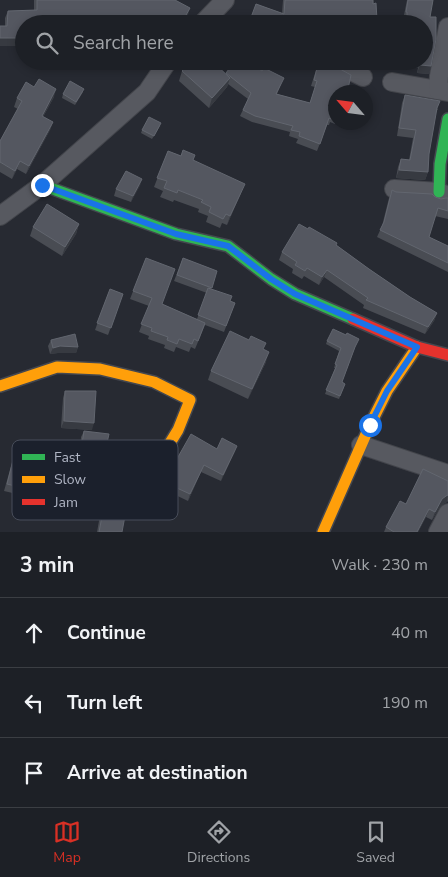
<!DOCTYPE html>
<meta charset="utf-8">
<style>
:root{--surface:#1d2026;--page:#25282e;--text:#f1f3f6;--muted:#a0a3a7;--line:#3b3e43;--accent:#d93025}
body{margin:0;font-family:"Nunito Sans",sans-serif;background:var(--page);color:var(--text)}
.compass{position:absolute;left:328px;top:85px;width:45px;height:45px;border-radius:50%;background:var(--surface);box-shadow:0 2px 8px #0003;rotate:298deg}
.stop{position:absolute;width:15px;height:15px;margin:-11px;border:4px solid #1a73e8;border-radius:50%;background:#fff}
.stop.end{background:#1a73e8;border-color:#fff;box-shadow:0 1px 5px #0008}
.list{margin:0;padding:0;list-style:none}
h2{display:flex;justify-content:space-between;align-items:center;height:65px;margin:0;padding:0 20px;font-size:21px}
h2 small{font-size:16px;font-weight:400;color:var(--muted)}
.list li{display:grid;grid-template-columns:32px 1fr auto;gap:15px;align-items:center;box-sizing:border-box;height:70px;padding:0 20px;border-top:1px solid var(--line)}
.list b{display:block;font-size:19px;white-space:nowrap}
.list em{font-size:16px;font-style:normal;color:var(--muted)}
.icon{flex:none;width:28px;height:28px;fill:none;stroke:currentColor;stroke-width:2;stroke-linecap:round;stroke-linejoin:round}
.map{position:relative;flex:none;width:448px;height:532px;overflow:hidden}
.search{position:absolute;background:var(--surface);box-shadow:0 2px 8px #0003;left:15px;right:15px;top:15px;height:55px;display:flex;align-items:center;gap:12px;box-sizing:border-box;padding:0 18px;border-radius:28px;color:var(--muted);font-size:19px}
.sheet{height:275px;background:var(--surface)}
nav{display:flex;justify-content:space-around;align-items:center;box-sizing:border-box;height:70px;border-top:1px solid var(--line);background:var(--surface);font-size:14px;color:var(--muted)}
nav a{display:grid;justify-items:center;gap:2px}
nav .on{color:var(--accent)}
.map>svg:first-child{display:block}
</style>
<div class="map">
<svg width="448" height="532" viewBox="0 0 448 532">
<rect width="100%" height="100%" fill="#272a32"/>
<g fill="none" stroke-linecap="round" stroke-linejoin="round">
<defs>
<g id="street">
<path d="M202 24 225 0"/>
<path d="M331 61 363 77"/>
<path d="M392 82 448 92"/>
<path d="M438 90 439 76 448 27"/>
<path d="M394 189 439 192 448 196"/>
<path d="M0 216 42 185 147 92 168 61"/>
<path d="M361 445 448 474"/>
<path d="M438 532 448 513"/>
</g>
<g id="fast">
<path d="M42 185 176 234 228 246 271 279 295 294 353 319"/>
<path d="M439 192 440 164 448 119"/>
</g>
<g id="slow">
<path d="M0 386 57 367 100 369 154 382 190 400 178 430 162 456V461"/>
<path d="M323 532 370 425 387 391 417 347"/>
</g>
<path id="jam" d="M353 319 417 347 448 355"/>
</defs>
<use href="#street" stroke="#43454b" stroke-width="20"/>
<use href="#fast" stroke="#44474f" stroke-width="14"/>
<use href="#slow" stroke="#44474f" stroke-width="14"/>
<use href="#jam" stroke="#44474f" stroke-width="14"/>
<use href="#street" stroke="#575960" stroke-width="18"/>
<use href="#fast" stroke="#30b455" stroke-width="11"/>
<use href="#slow" stroke="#ff9f0a" stroke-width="11"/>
<use href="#jam" stroke="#e5322d" stroke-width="11"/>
</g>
<g fill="#494c53">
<path d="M34 0H175L188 15 183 24H24L0 46 5 26V18L8 11 34 10Z"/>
<path d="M283 0H373L376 24H249L256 4 282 13Z"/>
<path d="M407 0H433L430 17 431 66 429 74 417 73 418 68 393 65V61H424V24H404V20H403Z"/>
<path d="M318 64 348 89 346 92H336V121L335 124 330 122 329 125H327L317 151 296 143 298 139 289 136 290 132 252 122 240 116 248 99 228 84 227 87 209 108 179 81 182 71 226 74 262 71 281 84 277 94 310 103 315 87 311 86Z"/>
<path d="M83 92 75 105 62 98 63 94Z"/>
<path d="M405 95 438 109 436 112 429 154 428 172 425 180 396 178 398 167 401 159 409 160 413 138 397 136 402 103Z"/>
<path d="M54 97 43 117 53 122 50 130 26 174 17 169 12 179 0 172V141L18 109 14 107 17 98Z"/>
<path d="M160 126 152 139 141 133 142 130Z"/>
<path d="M168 151 193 160 241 193 227 225 222 223 220 228 206 222 208 216 198 212 199 209 174 200 173 202 160 197 163 191 154 187Z"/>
<path d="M142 179 131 202 114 196 116 189Z"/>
<path d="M392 190 396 192 435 197 441 199 448 198V219L435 216 429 237 448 246V272L377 237 382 226 389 198Z"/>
<path d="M79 224 76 234 62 256 30 236 33 227Z"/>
<path d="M336 245 369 269 410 297 437 313 434 321 425 334 363 308 364 305 324 277 319 285 304 276 302 279 292 273 293 269 279 260 282 252Z"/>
<path d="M146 258 162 304 197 319 207 293 174 281 183 258 217 271 211 289 230 301 235 303 224 332 205 325 195 349 191 347 189 352 176 347 174 352 164 348 165 345 148 339 149 336 139 332 149 306 130 299Z"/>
<path d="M110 289 123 294 108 335 95 330Z"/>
<path d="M51 340 78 347 76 353H58L50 354 48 346Z"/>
<path d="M327 341 357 342 342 382 345 384 339 399 325 394 335 368H334L339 351 326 344Z"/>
<path d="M263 350 266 362 248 399 208 380 211 371Z"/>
<path d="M65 391 92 430 61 428 63 398Z"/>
<path d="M84 431 107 443 122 453 131 464 135 480 132 487 107 480 108 474 75 470 77 456 79 450H80L81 437Z"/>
<path d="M237 446 221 481 201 472 188 501 163 489 168 477H167L171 467 217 449Z"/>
<path d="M14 456 23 488 21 495 4 491Z"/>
<path d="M448 481V501L447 502 443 504 439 508 432 520 426 517 418 532H384L386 527 406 504Z"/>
<path d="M105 501 122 532H97L101 510Z"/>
</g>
<g fill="#373a41">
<path d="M190 8 188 15 183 24H181Z"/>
<path d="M373 20H377L376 24H372Z"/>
<path d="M30 22H54V24H29Z"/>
<rect x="0" y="38" width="24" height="8"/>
<path d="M394 61H420L418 68 393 65Z"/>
<path d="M420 65 431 66 429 74 417 73Z"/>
<path d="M230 78 227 87 209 108 212 98Z"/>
<path d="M56 89 54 97 39 124 42 116Z"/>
<path d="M53 122 50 130 26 174 29 166Z"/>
<path d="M20 161 17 169 12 179 15 171Z"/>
<path d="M399 170 428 172 425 180 396 178Z"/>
<path d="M142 179 140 186 131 202 133 196Z"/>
<path d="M245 184 241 193 227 225 230 216Z"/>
<path d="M79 224 76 234 62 256 65 247Z"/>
<path d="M327 270 324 277 319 285 322 277Z"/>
<path d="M437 313 434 321 425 334 428 327Z"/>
<path d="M60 346 78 347 76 353H58L50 354 53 348Z"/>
<path d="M269 352 266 362 248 399 252 389Z"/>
<path d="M64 421 94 423 92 430 61 428Z"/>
<path d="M237 446 235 452 221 481 223 475Z"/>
<path d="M77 463 111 467 108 474 75 470Z"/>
<path d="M204 465 201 472 188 501 190 494Z"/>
<path d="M448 495 447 502 443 504 439 508 432 520 435 512 442 499 446 496Z"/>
<path d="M429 509 426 517 418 532H417Z"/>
</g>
<g fill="#545760" stroke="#62666f">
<path d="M37 0H175L190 8 181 24H179L169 18V24H54V22H30V24H24V38H0V26H7L8 11 37 10Z"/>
<path d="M285 0H373V4L376 3 377 20H373V24H260L250 20 256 4 284 14Z"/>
<path d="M408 0H433L430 17H436V39L431 66 420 65V61H424V24H407V12H406Z"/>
<path d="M192 61H212L230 78 212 98 182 71Z"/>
<path d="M235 61H249L262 71 264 68 284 78 276 94 310 103 317 81 314 80 318 64 340 69 351 75 348 89 346 88 344 92H336V117L332 116 331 119 329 118 320 144 299 136 300 132 291 130 293 126 255 116 243 110 251 93 226 73Z"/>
<path d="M39 79 56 89 42 116 53 122 29 166 20 161 15 171 0 162V141L22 101 17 98 26 82 34 87Z"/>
<path d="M70 81 84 89 76 102 63 94Z"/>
<path d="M405 95 440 101 437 108 429 154 428 172 399 170 401 159 410 160 416 130 399 128Z"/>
<path d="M149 117 161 123 154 136 142 130Z"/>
<path d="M183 150 195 155 193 160 245 184 230 216 226 214 223 219 209 212 211 207 201 202 203 200 178 190 177 193 164 188 167 181 157 178 168 151 181 156Z"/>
<path d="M126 171 142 179 133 196 116 189Z"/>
<path d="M392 190 396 192 432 194 435 197 441 199 446 198H448V211L438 208 429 237 448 246V263L380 230 384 222Z"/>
<path d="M47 204 79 224 65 247 33 227Z"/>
<path d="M299 224 308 229 309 227 337 243 336 245 369 269 410 297 437 313 428 327 366 300 368 298 327 270 322 277 307 268 305 271 295 265 297 262 282 252Z"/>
<path d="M146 258 175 269 162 304 205 323 198 341 194 339 192 344 179 339 177 344 167 340 168 337 151 331 152 328 141 324 152 298 133 291Z"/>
<path d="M183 258 217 271 212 288 177 275Z"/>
<path d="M208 288 232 296 230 301 235 303 226 326 198 315Z"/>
<path d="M110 289 123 294 111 328 97 323Z"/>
<path d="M333 329 346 335 347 333 359 339 355 347 342 382 345 384 340 396 326 390 337 365 335 364 341 348 327 341Z"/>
<path d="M230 331 249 340 251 336 266 343 263 349 269 352 252 389 211 371Z"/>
<path d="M75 334 78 347 60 346 53 348 51 340Z"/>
<path d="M65 391H96L94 423 64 421Z"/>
<path d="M84 431 109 434 107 443 124 448 122 453 133 457 131 464 139 466 135 480 109 473 111 467 77 463 79 450H81Z"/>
<path d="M191 434 217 449 222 438 237 446 223 475 204 465 190 494 166 483 171 471 169 470 171 467 177 462 178 457Z"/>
<path d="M14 456 31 460 23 488 7 484Z"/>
<path d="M423 469 448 481V495L446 496 442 499 435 512 429 509 417 532H394L386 527 400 501 406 504Z"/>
<path d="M105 501 127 505 122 532H99Z"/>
</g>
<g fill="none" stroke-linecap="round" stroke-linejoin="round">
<path stroke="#1a73e8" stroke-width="6" d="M42 185 176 234 228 246 271 279 295 294 417 347 387 391 370 425"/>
</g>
<rect x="12" y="440" width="166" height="80" rx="8" fill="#1b202c" stroke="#484d5a" stroke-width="1"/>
<rect x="22" y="454" width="23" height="6" fill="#30b455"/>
<rect x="22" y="476" width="23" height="7" fill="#ff9f0a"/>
<rect x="22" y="499" width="23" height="6" fill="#e5322d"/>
<g font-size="14" fill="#b0b5c4">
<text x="54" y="462">Fast</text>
<text x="54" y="484">Slow</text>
<text x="54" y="507">Jam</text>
</g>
</svg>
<svg class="compass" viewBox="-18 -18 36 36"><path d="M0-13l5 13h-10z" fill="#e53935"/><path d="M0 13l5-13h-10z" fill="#a0a3a7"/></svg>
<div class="stop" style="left:370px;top:425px"></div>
<div class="stop end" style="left:42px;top:185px"></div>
<div class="search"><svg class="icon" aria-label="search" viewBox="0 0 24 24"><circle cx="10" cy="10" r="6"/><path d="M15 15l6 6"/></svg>Search here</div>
</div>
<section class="sheet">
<h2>3 min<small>Walk · 230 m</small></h2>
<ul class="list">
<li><svg class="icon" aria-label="ahead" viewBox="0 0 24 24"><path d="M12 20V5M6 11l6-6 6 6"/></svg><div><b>Continue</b></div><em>40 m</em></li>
<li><svg class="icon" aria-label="left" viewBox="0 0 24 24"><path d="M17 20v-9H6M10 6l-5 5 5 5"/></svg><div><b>Turn left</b></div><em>190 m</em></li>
<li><svg class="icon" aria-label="arrive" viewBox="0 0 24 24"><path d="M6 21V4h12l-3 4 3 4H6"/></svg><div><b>Arrive at destination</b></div></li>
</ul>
</section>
<nav>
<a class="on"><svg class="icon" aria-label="map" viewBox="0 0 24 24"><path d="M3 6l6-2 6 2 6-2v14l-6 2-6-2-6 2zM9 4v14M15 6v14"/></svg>Map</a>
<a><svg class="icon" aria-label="directions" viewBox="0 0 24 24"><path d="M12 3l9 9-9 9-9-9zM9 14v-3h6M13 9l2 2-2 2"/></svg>Directions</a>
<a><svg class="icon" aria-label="saved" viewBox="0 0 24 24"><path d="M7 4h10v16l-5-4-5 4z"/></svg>Saved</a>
</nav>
